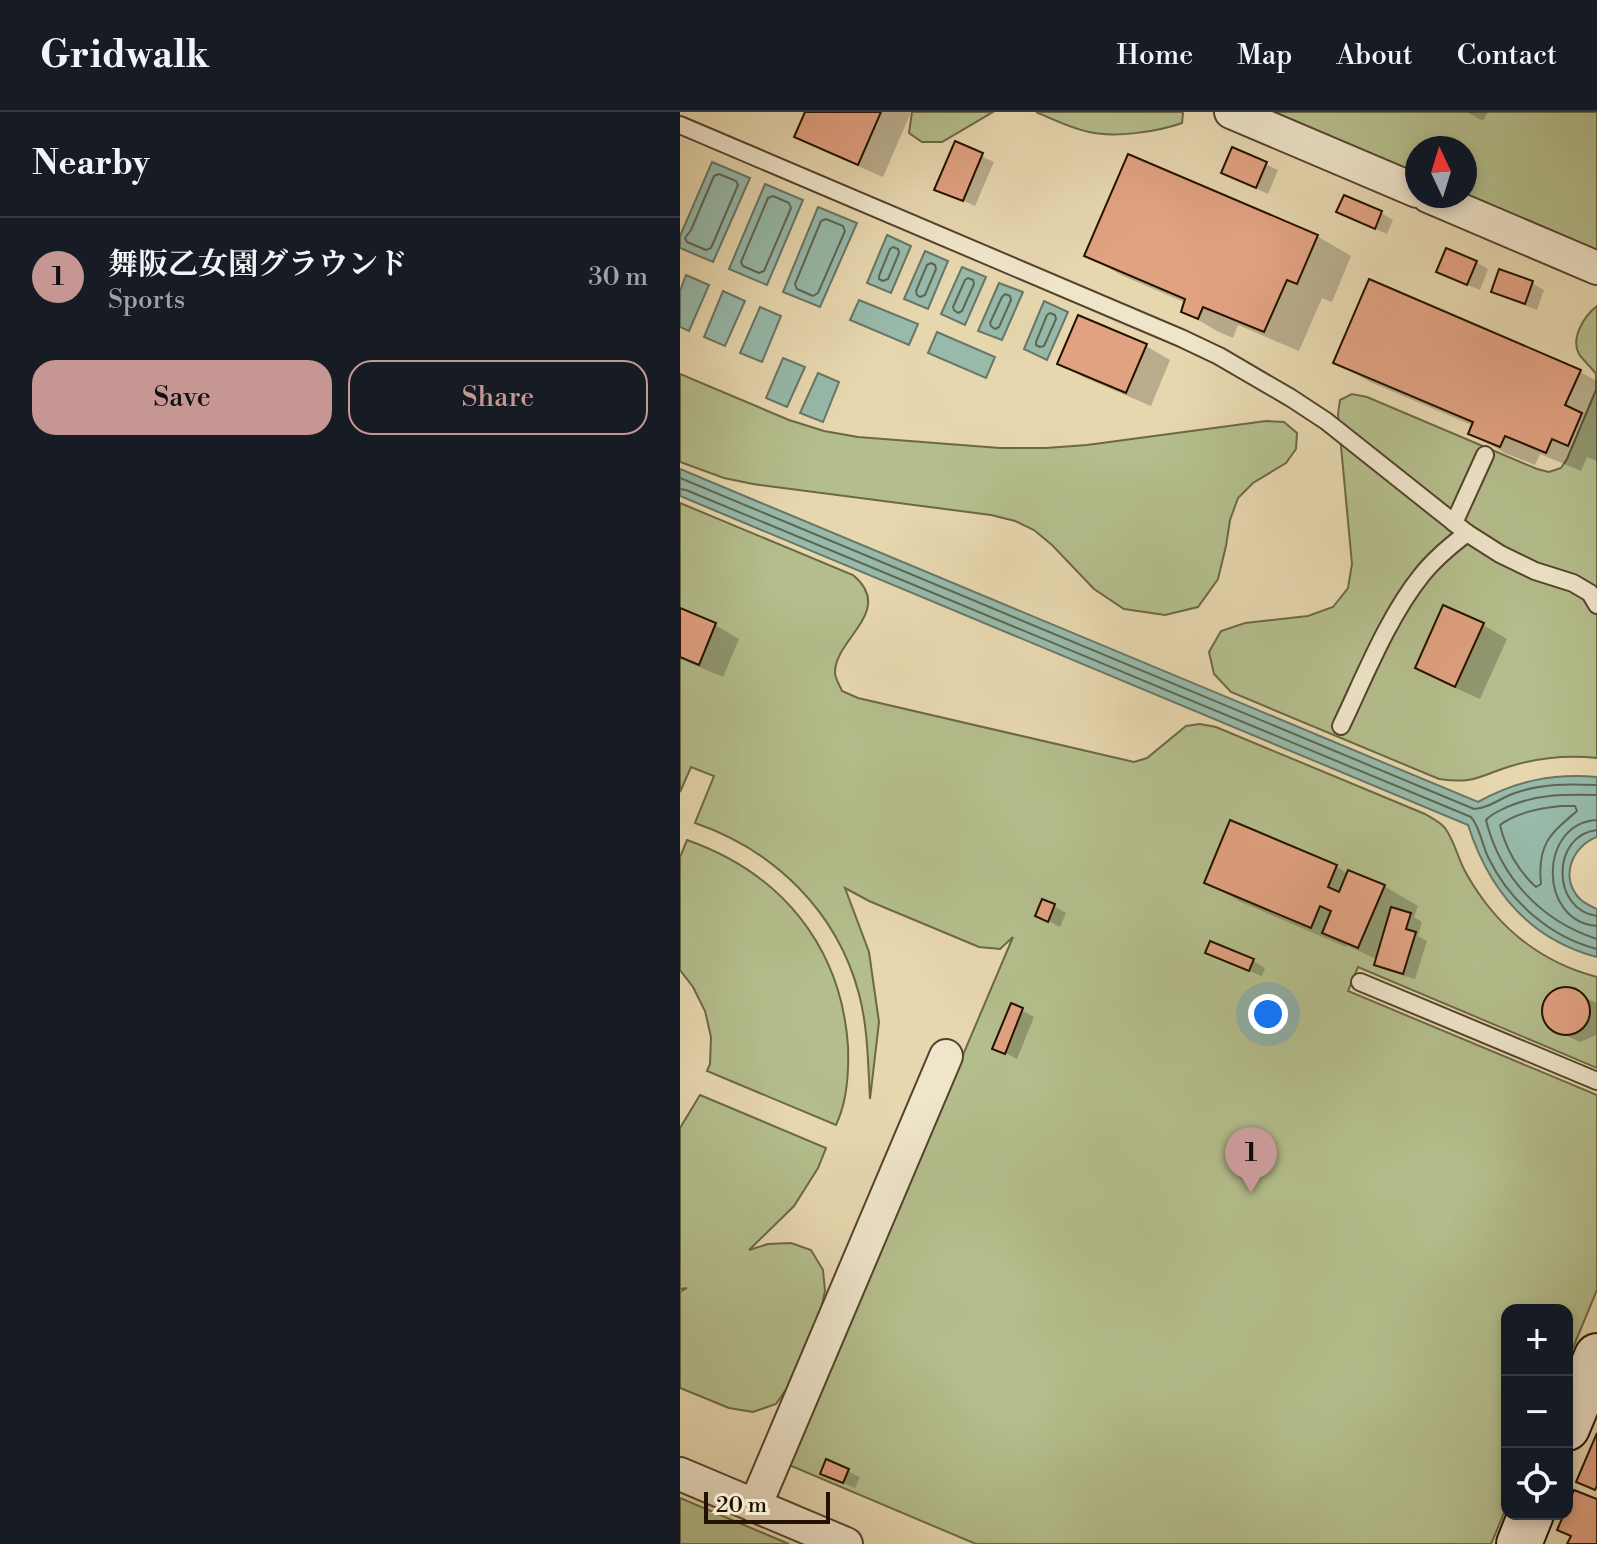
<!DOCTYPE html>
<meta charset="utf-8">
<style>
:root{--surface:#171b24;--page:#20242c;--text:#f1f3f6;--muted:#9ea1a6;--line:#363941;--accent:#c59692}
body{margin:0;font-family:"Libre Bodoni","Noto Serif JP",serif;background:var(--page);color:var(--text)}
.controls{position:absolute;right:24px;bottom:24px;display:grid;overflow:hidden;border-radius:16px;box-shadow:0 4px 12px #0003}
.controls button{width:72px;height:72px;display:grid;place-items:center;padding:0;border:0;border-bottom:2px solid var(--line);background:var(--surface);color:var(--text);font:40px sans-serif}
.compass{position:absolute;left:725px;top:24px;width:72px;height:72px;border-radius:50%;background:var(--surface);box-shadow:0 4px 12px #0003;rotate:356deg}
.scale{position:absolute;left:24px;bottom:20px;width:126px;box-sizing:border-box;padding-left:8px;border:4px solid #241100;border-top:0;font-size:22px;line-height:28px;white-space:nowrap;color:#241100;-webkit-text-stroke:6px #efe5cb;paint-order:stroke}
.you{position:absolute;left:588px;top:902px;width:28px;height:28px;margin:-20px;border:6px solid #fff;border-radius:50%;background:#1a73e8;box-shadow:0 0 0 12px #1a73e833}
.badge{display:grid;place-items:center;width:52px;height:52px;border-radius:50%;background:var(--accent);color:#111;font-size:26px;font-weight:700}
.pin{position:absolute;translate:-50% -66px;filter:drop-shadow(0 2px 4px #0008)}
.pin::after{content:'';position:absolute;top:42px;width:28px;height:24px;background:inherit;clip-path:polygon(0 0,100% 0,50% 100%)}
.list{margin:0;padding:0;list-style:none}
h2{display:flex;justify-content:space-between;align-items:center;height:104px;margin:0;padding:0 32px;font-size:34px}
h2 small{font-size:26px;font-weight:400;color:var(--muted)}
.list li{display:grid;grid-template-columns:52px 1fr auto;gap:24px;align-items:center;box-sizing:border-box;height:120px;padding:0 32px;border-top:2px solid var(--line)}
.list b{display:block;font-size:30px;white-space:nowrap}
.list p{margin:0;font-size:26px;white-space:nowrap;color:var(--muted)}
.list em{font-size:26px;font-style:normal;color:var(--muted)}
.actions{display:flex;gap:16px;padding:24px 32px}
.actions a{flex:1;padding:18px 0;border:2px solid var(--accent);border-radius:24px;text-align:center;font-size:28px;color:var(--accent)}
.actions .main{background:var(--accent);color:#111}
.icon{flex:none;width:44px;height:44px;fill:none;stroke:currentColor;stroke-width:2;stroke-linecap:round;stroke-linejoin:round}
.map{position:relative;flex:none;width:917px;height:1432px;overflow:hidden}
header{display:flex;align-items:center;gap:48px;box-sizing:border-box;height:112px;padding:0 40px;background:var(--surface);border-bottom:2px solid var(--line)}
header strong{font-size:38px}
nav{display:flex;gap:44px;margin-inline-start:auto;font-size:28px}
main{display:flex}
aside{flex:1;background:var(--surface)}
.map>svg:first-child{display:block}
</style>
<header>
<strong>Gridwalk</strong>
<nav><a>Home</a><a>Map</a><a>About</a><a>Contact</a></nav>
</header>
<main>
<aside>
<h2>Nearby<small></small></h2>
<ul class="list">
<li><span class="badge">1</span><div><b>舞阪乙女園グラウンド</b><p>Sports</p></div><em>30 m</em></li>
</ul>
<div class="actions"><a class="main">Save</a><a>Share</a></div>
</aside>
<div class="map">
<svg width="917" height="1432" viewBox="0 0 917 1432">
<rect width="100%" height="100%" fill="#e7d7af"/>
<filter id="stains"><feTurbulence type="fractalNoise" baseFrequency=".0025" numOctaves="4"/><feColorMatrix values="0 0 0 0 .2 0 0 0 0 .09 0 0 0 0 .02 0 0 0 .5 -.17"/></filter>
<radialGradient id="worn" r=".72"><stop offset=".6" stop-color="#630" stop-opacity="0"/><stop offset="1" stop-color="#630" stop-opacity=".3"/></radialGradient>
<g fill="#b4be8c" stroke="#6c6846" stroke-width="2">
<path d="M232 0H313L262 30H242L229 21Z"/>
<path d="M356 0H502L503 1 502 11C477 20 434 26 409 20 390 16 374 8 356 0Z"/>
<path d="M592 0H917V138L785 82V36H737V62Z"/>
<path d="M917 194V646C887 643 856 646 828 655 797 665 793 672 759 667L551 580 534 562 529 540 541 519 565 511 628 504 653 495 668 476 672 452 658 302 660 288 672 282 687 285 857 357 869 360 881 356 887 347 916 278V262C912 256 902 247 899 242 890 226 905 203 917 194Z"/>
<path d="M0 262 109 308 144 319 178 325 320 336H366L407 333 586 309 604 310 617 321 616 337 606 351 573 371 558 386 550 408 546 434 538 467 518 495 485 503 444 497 414 477 372 433 354 418 335 409 311 403 73 372 44 366 0 350Z"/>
<path d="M0 391 173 463C216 499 154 527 155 561 155 566 160 574 162 579L178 586 454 650 467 646 506 614 520 612 536 615 745 702C752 706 760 710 765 716 775 730 778 747 786 761 815 813 859 850 917 865V956L678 855 668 879 917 983V1178L887 1250V1198H827V1394L811 1432H296L109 1353 333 825 320 837 299 835 189 789 165 776 189 840 199 910 190 987C188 952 188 916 179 882 157 799 94 738 15 711L34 664 11 655 0 680Z"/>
<path d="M7 728C101 761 161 834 168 934 169 960 167 990 156 1013L27 959 30 952 31 925 25 899 13 875 0 858V745Z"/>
<path d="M20 983 146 1036 138 1056 114 1094 69 1138 88 1132 111 1131 131 1138 143 1158 145 1179 141 1197 107 1276 96 1292 73 1300 49 1296 0 1276V1180L7 1176 0 1177V1016Z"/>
<path d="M0 1386 109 1432H0Z"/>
</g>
<g fill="#97baaa" stroke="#697666" stroke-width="2">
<path d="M32 50 70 66 33 150 0 136V124Z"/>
<path d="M85 72 123 88 87 173 49 157Z"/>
<path d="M138 95 177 111 140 195 103 180Z"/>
<path d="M207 123 231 134 211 181 187 171Z"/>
<path d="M245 139 268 149 248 197 224 187Z"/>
<path d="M282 155 306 165 285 213 261 202Z"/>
<path d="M6 163 29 173 9 219 0 215V179Z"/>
<path d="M319 171 343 180 322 228 298 219Z"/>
<path d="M43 179 65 189 45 234 24 225Z"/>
<path d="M179 188 238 212 229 233 170 208Z"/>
<path d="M364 189 388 200 367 248 344 237Z"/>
<path d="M80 195 101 204 82 250 60 241Z"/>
<path d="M257 220 315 245 306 266 248 241Z"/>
<path d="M103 246 125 255 107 295 86 286Z"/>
<path d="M138 261 159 270 143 310 120 301Z"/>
<path d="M0 357 798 690C836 669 873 661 917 665V725C892 734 879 766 900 787 905 792 911 794 917 797V845C849 827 809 778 788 713L0 384Z"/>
</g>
<g fill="#0003">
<path d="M127 0H231L203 65 141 38 116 24Z"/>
<path d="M787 0H808L803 9Z"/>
<path d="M276 32 314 50 295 94 257 77Z"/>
<path d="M553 37 598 58 588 82 543 61Z"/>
<path d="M701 101 713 108 707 122 671 106Z"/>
<path d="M637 124 671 144 652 190 642 186 619 239 558 213 553 226 537 219 503 199 506 191 441 163 406 143Z"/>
<path d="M796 150 808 157 800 178 770 166 758 159Z"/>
<path d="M852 171 864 178 857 198 825 186 813 179Z"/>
<path d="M466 234 490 248 471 294 403 265 379 251Z"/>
<path d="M656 251 900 260 917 269V349L907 345 901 359 860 342 855 353 825 341 791 321 794 314 690 270Z"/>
<path d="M0 498 35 513 59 527 43 565 0 547Z"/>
<path d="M803 513 827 527 800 587 762 570 738 556Z"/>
<path d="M551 711 657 755 668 762 704 774 738 794 734 805 742 810 738 824 747 829 735 867 708 859 696 852 698 848 666 833V835L561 790 526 770Z"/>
<path d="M374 794 386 801 380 815 358 803Z"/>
<path d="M531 832 573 849 585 856 582 864 539 847Z"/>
<path d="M886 876 916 891V923L900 930 870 916 863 899 870 883Z"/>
<path d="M332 893 354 905 337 947 315 936Z"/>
<path d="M147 1350 180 1365 175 1376 154 1368Z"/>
</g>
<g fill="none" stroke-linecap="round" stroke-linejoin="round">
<g stroke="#5e6655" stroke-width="2">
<path d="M39 62 56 69 58 73 31 136 26 138 7 130 5 126 11 118 34 64Z"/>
<path d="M93 84 109 91 111 96 84 159 79 161 63 154 61 150 88 86Z"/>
<path d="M146 107 163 114 165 119 138 181 133 184 117 177 115 172 141 109Z"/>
<path d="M213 135 218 137 219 141 208 167 203 169 199 167V164L210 137Z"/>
<path d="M251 151 255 153 256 157 245 183 240 185 237 183 236 179 247 153Z"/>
<path d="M288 166 293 168 294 172 282 199 278 201 274 198 273 195 285 168Z"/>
<path d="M325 182 330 184 331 188 319 215 315 217 311 214 310 211 322 185Z"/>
<path d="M370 201 375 203 376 207 364 234 360 235 356 233V230L367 203Z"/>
<path d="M0 366 794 697C808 697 822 685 835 681 863 671 889 672 917 673"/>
<path d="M0 377 6 378 791 705C800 715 802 733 808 745 829 789 870 825 917 837"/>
<path d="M917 683C885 682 857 682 827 695 819 699 811 702 806 708 820 765 861 809 917 827"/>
<path d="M881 694H895L897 699C870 722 857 732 861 772L856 775C838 759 825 735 820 713 837 700 860 696 881 694Z"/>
<path d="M917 708C858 711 858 810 917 814"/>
<path d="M917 718C871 723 871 798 917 804"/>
</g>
</g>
<g fill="#e1a281" stroke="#241100" stroke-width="2">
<path d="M125 0H201L178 53 114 25Z"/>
<path d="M275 29 303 41 283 89 254 78Z"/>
<path d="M552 35 587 50 576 76 541 61Z"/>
<path d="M448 42 638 123 617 172 607 168 584 220 523 195 518 207 501 200 505 187 404 144Z"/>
<path d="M664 83 702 99 695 117 656 100Z"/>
<path d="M766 136 797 149 787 173 756 160Z"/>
<path d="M819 157 853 169 845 192 811 180Z"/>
<path d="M689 167 901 258 885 293 902 301 888 334 872 327 866 341 825 324 820 335 788 322 793 310 653 251Z"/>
<path d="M398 203 467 232 446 281 377 252Z"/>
<path d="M763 493 804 511 775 575 735 556Z"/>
<path d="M0 496 36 511 19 553 0 545Z"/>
<path d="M550 708 657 753 648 775 659 780 668 758 705 773 678 836 642 821 651 799 640 794 631 816 524 771Z"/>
<path d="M362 787 375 792 368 810 355 804Z"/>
<path d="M711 795 731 801 726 817 736 820 723 862 694 853Z"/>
<path d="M530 829 574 847 569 859 525 841Z"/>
<circle cx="886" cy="899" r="24"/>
<path d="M331 891 343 896 325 942 312 937Z"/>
<path d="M917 1321V1374L915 1378 896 1370Z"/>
<path d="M146 1347 169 1357 163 1371 140 1362Z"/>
<path d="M894 1378 917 1387V1432H887L891 1424 877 1418 884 1402H887V1394Z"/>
</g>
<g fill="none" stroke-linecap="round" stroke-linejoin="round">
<defs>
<g id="lane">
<path d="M0 13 501 226 539 244 611 286 646 309 787 421 820 442 855 459 893 471 910 481 917 493"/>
<path d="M774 411 805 343"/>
<path d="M661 614C684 566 708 505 741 464 754 447 770 434 787 421"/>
<path d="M680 870 917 969"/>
</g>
<g id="street">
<path d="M551 0 737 79"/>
<path d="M748 84 917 156"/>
<path d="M0 1362 166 1432"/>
<path d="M75 1394 266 944"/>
</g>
<g id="secondary">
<path d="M887 1316 917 1244"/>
<path d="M839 1432 851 1402"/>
</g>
</defs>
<use href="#lane" stroke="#55422c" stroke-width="20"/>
<use href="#street" stroke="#55422c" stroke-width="36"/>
<use href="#secondary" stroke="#241100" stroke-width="48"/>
<use href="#lane" stroke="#efe5cb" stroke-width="16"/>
<use href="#street" stroke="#efe5cb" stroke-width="32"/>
<use href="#secondary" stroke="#efe5cb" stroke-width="44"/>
</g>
<rect width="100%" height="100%" filter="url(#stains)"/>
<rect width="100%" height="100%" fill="url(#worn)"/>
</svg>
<div class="controls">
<button>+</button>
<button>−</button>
<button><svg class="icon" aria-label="locate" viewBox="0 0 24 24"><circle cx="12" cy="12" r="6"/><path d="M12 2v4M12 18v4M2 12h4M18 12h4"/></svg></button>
</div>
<svg class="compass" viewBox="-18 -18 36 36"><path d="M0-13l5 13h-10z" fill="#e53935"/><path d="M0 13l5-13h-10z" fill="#9ea1a6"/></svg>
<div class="scale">20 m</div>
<div class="you"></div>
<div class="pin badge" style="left:571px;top:1081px">1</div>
</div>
</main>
